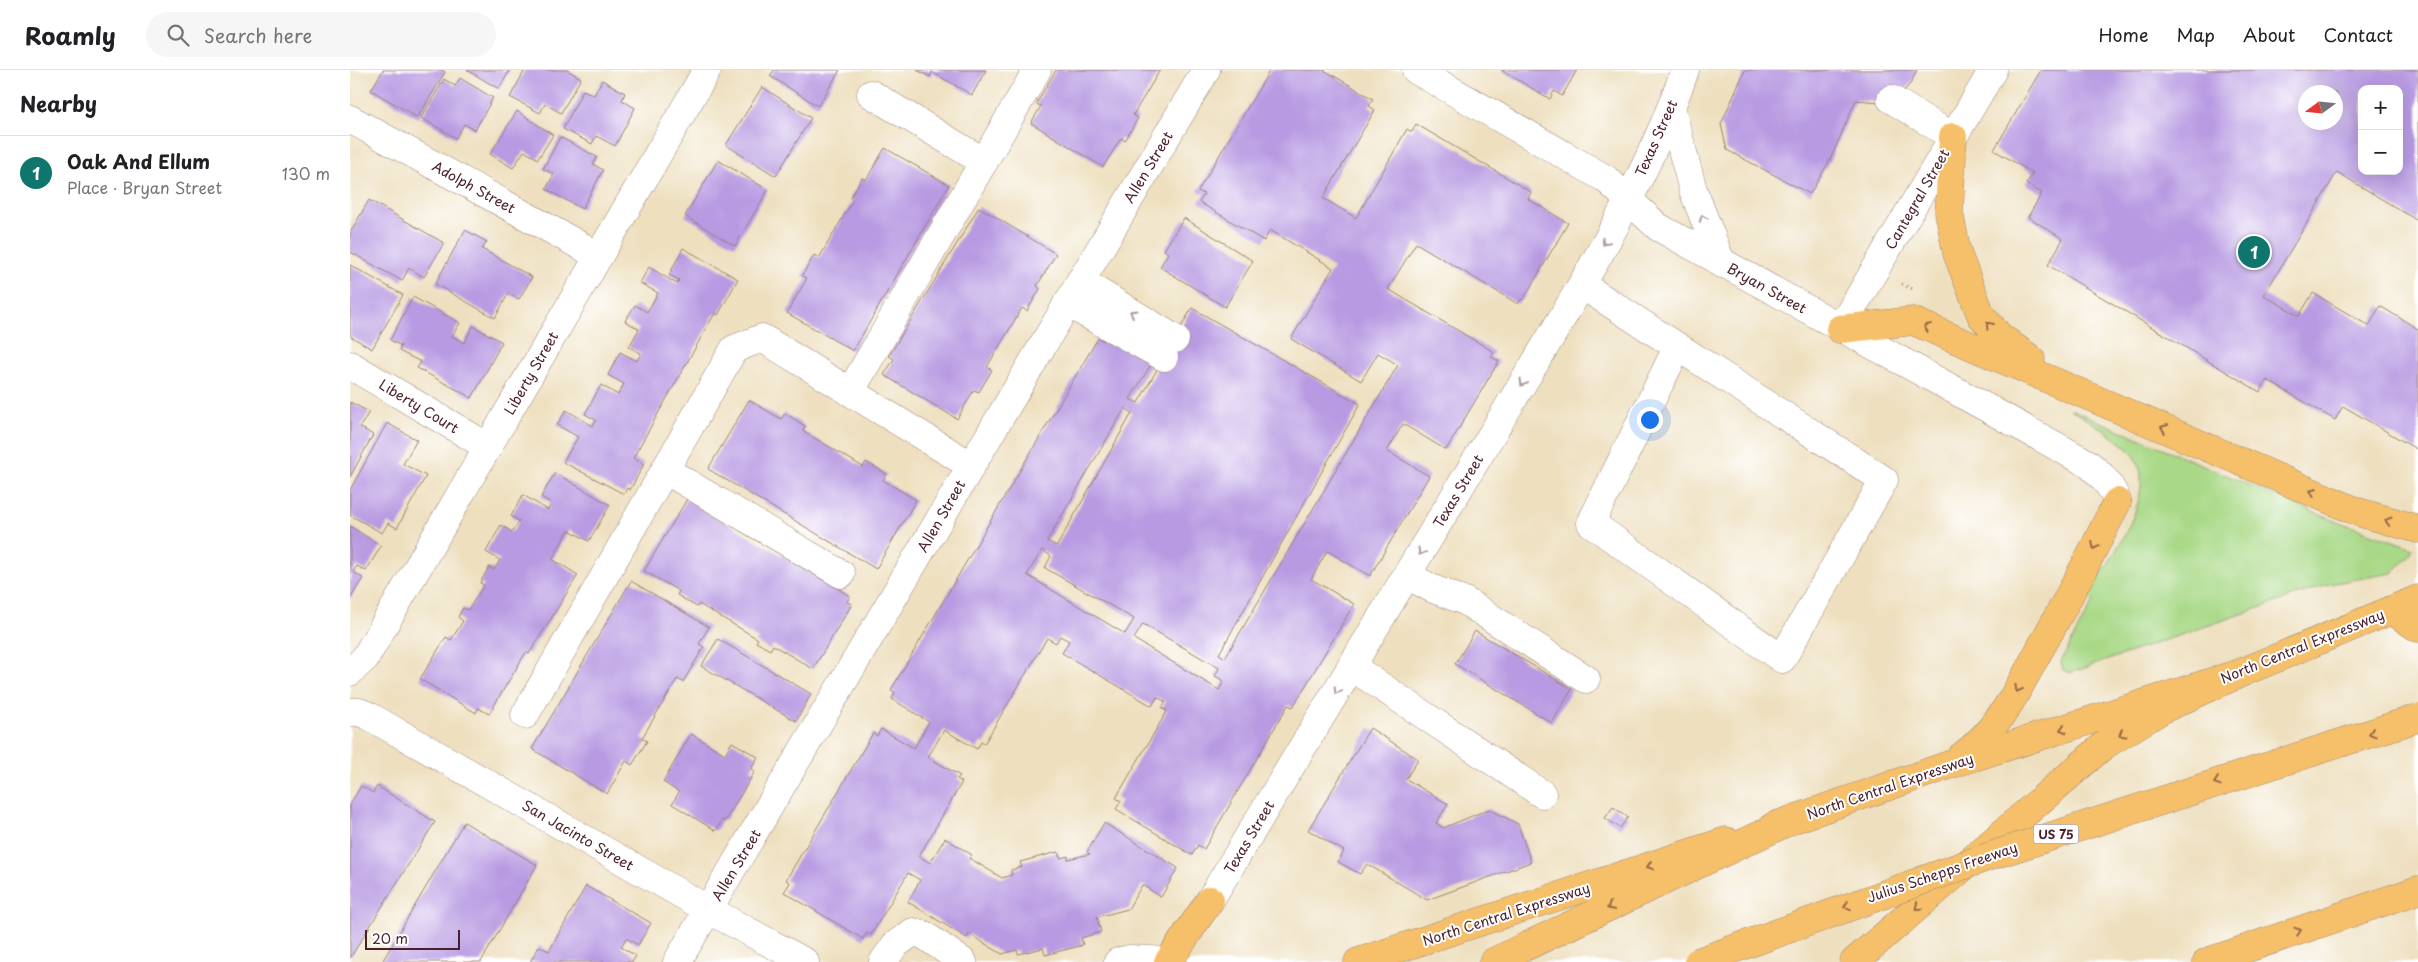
<!DOCTYPE html>
<meta charset="utf-8">
<style>
:root{--surface:#fff;--page:#f6f6f6;--text:#202124;--muted:#757577;--line:#e0e0e0;--accent:#0f766e}
body{margin:0;font-family:"Playpen Sans",sans-serif;background:var(--page);color:var(--text)}
.controls{position:absolute;right:15px;top:15px;display:grid;overflow:hidden;border-radius:10px;box-shadow:0 5px 20px #0002}
.controls button{width:45px;height:45px;display:grid;place-items:center;padding:0;border:0;border-bottom:1px solid var(--line);background:var(--surface);color:var(--text);font:25px sans-serif}
.compass{position:absolute;left:1948px;top:15px;width:45px;height:45px;border-radius:50%;background:var(--surface);box-shadow:0 5px 20px #0002;rotate:255deg}
.scale{position:absolute;left:15px;bottom:12px;width:95px;box-sizing:border-box;padding-left:5px;border:2px solid #4a1f2b;border-top:0;font-size:14px;line-height:18px;white-space:nowrap;color:#4a1f2b;-webkit-text-stroke:4px #fff;paint-order:stroke}
.you{position:absolute;left:1299px;top:349px;width:18px;height:18px;margin:-12px;border:4px solid #fff;border-radius:50%;background:#1a73e8;box-shadow:0 0 0 8px #1a73e833}
.badge{display:grid;place-items:center;width:32px;height:32px;border-radius:50%;background:var(--accent);color:#fff;font-size:16px;font-weight:700}
.pin{position:absolute;translate:-50% -50%;border:2px solid #fff;box-shadow:0 1px 5px #0006}
.list{margin:0;padding:0;list-style:none}
h2{display:flex;justify-content:space-between;align-items:center;height:65px;margin:0;padding:0 20px;font-size:21px}
h2 small{font-size:16px;font-weight:400;color:var(--muted)}
.list li{display:grid;grid-template-columns:32px 1fr auto;gap:15px;align-items:center;box-sizing:border-box;height:75px;padding:0 20px;border-top:1px solid var(--line)}
.list b{display:block;font-size:19px;white-space:nowrap}
.list p{margin:0;font-size:16px;white-space:nowrap;color:var(--muted)}
.list em{font-size:16px;font-style:normal;color:var(--muted)}
.icon{flex:none;width:28px;height:28px;fill:none;stroke:currentColor;stroke-width:2;stroke-linecap:round;stroke-linejoin:round}
.map{position:relative;flex:none;width:2068px;height:892px;overflow:hidden}
header{display:flex;align-items:center;gap:30px;box-sizing:border-box;height:70px;padding:0 25px;background:var(--surface);border-bottom:1px solid var(--line)}
header strong{font-size:24px}
nav{display:flex;gap:28px;margin-inline-start:auto;font-size:18px}
.search{width:350px;height:45px;background:var(--page);display:flex;align-items:center;gap:12px;box-sizing:border-box;padding:0 18px;border-radius:28px;color:var(--muted);font-size:19px}
main{display:flex}
aside{flex:1;background:var(--surface)}
.map>svg:first-child{display:block}
</style>
<header>
<strong>Roamly</strong>
<div class="search"><svg class="icon" aria-label="search" viewBox="0 0 24 24"><circle cx="10" cy="10" r="6"/><path d="M15 15l6 6"/></svg>Search here</div>
<nav><a>Home</a><a>Map</a><a>About</a><a>Contact</a></nav>
</header>
<main>
<aside>
<h2>Nearby<small></small></h2>
<ul class="list">
<li><span class="badge">1</span><div><b>Oak And Ellum</b><p>Place · Bryan Street</p></div><em>130 m</em></li>
</ul>
</aside>
<div class="map">
<svg width="2068" height="892" viewBox="0 0 2068 892">
<rect width="100%" height="100%" fill="#fff"/>
<filter id="ink" filterUnits="userSpaceOnUse"><feTurbulence type="fractalNoise" baseFrequency=".02" numOctaves="2"/><feDisplacementMap in="SourceGraphic" scale="10" xChannelSelector="R" yChannelSelector="G"/><feConvolveMatrix kernelMatrix="1 2 1 2 8 2 1 2 1" color-interpolation-filters="sRGB"/></filter>
<filter id="wash" filterUnits="userSpaceOnUse"><feTurbulence type="fractalNoise" baseFrequency=".0096" numOctaves="4" result="noise"/><feDisplacementMap in="SourceGraphic" scale="20" xChannelSelector="R" yChannelSelector="G"/><feGaussianBlur stdDeviation="1.12" result="paint"/><feColorMatrix in="noise" values="0 0 0 0 0 0 0 0 0 0 0 0 0 0 0 0 0 1.4 0 .05"/><feComposite in="paint" operator="in"/></filter>
<g filter="url(#wash)">
<rect width="100%" height="100%" fill="#eee0bf"/>
<path fill="#a9d987" stroke="#7a7c59" d="M1720 339 1978 448 2063 478 2059 486 2042 503 1979 514 1720 603 1713 600 1711 591 1744 530 1737 526C1758 492 1809 426 1785 387 1775 371 1737 350 1720 339Z"/>
<g id="blocks">
<g fill="#b79ae2" fill-rule="evenodd">
<path d="M33 0H91L95 2 68 48 21 20Z"/>
<path d="M117 0H160L149 19Z"/>
<path d="M175 0H217L231 8 211 43 195 34 190 43 160 27Z"/>
<path d="M424 0H490L468 36 420 6Z"/>
<path d="M567 0H636L622 25 582 2 580 7Z"/>
<path d="M706 0H810L783 45 788 48 775 71 771 68 753 97 681 53 691 36 686 34Z"/>
<path d="M920 0H974L1023 29 1019 36 1025 40 973 128 1006 148 1057 59 1062 62 1066 54 1181 122 1178 129 1218 153 1173 230 1171 229 1168 234 1066 173 1038 219 1144 282 1141 287 1149 291 1096 380 1053 354 1037 381 1079 406 1020 506 977 481 961 509 1004 534 943 637 938 635 854 779 848 775 842 785 766 739 771 731 766 728 817 641 812 638 816 632 807 627 802 636 712 583 719 571 710 566 706 573 697 568 634 674 631 672 627 679 594 660 578 687 610 706 607 709 612 712 569 786 580 793 595 768 622 785 619 788 652 808 662 805 661 800 672 797 670 792 708 782 710 788 718 786V789L740 784 737 782 754 753 828 798 811 827 792 815 778 839 747 847 751 862 731 868 733 875 695 885 693 878 668 884 667 880 652 884 619 864 617 868 558 832 570 810 558 803 521 865 517 863 513 869 434 822 440 813 436 810 523 663 527 666 531 659 564 678 579 652 542 629 545 622 541 620 748 268 754 271 758 264 803 291 780 329 788 333 842 238 1010 334 869 584 875 588 1048 295 1028 283 1011 311 941 269 983 198 920 160 914 171 849 132 854 124 848 121ZM775 338 782 343 707 476 697 471ZM692 480 701 486 695 498 784 549 775 564 677 505ZM793 554 869 598 865 606 874 611 869 620 784 569Z"/>
<path d="M1151 0H1227L1212 26 1204 21 1200 29Z"/>
<path d="M1395 0H1567L1561 13 1552 23 1530 32 1506 30 1480 90 1460 124 1377 80 1371 54Z"/>
<path d="M1691 0H2068V151L1987 102 1914 225 1949 246 1963 223 2019 256 2030 236 2068 259V380L1993 336 1985 350 1917 310 1910 322 1698 195 1713 169 1678 147 1692 123 1676 114 1683 103 1644 80ZM2012 19H2049V101H2012ZM1956 22H1986V52H1956Z"/>
<path d="M110 8 143 28 125 60 114 54 106 68 71 48 94 9 105 16Z"/>
<path d="M252 10 275 23 272 30 285 38 265 76 246 66 242 74 213 59 233 20 244 25Z"/>
<path d="M412 17 461 48 426 106 376 75Z"/>
<path d="M167 41 203 65 188 89 174 81 163 98 140 84Z"/>
<path d="M210 67 247 87 243 94 253 100 232 139 196 119 204 104 193 99Z"/>
<path d="M535 78 599 115 503 281 437 243 457 208 452 206 464 185 469 188 503 130 500 128 512 108 516 110Z"/>
<path d="M368 90 418 120 385 176 335 146Z"/>
<path d="M19 130 94 173 74 207 59 198 52 211 0 182V163Z"/>
<path d="M629 137 706 184 687 216 690 219 677 241 672 238 637 297 642 300 629 322 624 320 607 349 534 305 544 289 539 286Z"/>
<path d="M834 148 903 191 875 237 810 197 818 183 814 180Z"/>
<path d="M115 160 137 172 132 179 182 207 169 229 158 224 145 248 85 214Z"/>
<path d="M333 178 388 209 368 245 365 243 283 388 294 394 280 420 277 418 274 424 213 392 228 367 207 355 216 340 243 356 246 350 235 344 251 315 268 325 274 314 258 305 270 282 287 291 291 283 279 277 289 259 275 251 285 235 297 242 308 223 290 213 299 197 327 214 329 210 319 205Z"/>
<path d="M0 195 53 225 22 279 0 266Z"/>
<path d="M63 227 110 253 102 266 114 273 123 256 152 272 122 328 67 298 71 292 49 281 51 276 40 270Z"/>
<path d="M399 330 431 349 435 343 455 356 453 361 513 397 516 392 537 404 533 410 566 430 526 499 358 399Z"/>
<path d="M0 332 19 342 10 357 23 365 0 407Z"/>
<path d="M37 353 67 370 53 394 76 406 47 458 38 453 32 463 0 445V420Z"/>
<path d="M205 403 260 435 239 471 219 460 202 489 228 505 179 584 176 582 139 644 128 638 126 643 70 609 96 567 101 570 113 551 108 547 113 538 118 540 134 515 130 513 139 497 144 500 150 490 136 482 151 455 162 462 169 451 161 446 173 425 198 440 201 433 191 427Z"/>
<path d="M337 429 500 526 497 532 502 534 463 599 423 575 420 580 406 572 408 569 349 534 347 537 327 525 329 521 294 501Z"/>
<path d="M0 456 31 476 16 501 7 496 3 502 13 508 0 529Z"/>
<path d="M281 511 359 557 349 574 354 577 333 612 327 609 292 668 297 671 282 695 276 691 257 724 182 679Z"/>
<path d="M1125 561 1222 619 1202 653 1105 594Z"/>
<path d="M368 569 461 624 446 651 351 596Z"/>
<path d="M1020 658 1068 689 1056 709 1098 734 1086 753 1093 758 1139 739 1168 754 1181 792 1077 830 1017 794 1010 804 988 792 994 781 958 760Z"/>
<path d="M341 664 375 684 382 672 408 687 401 699 405 701 375 751 372 750 366 761 322 734 329 722 313 712Z"/>
<path d="M11 716 23 723 27 716 85 752 0 888V734Z"/>
<path d="M1263 737 1278 747 1270 758 1255 748Z"/>
<path d="M114 752 187 795 131 892H32Z"/>
<path d="M236 816 301 853 288 875 276 868 271 877 286 886 282 892H180L189 876 199 881Z"/>
</g>
</g>
</g>
<g filter="url(#ink)">
<use href="#blocks" fill-opacity="0" stroke="#9c8075" stroke-width="1"/>
<g fill="none" stroke-linecap="round" stroke-linejoin="round">
<defs>
<g id="minor">
<path d="M1066 0 1256 109 1308 157 1737 393C1751 404 1762 415 1767 432"/>
<path d="M521 24 634 92"/>
<path d="M1541 29 1603 67"/>
<path d="M1321 38 1343 120 1372 194"/>
<path d="M0 49 249 186"/>
<path d="M730 211 825 269"/>
<path d="M1232 215 1534 410 1432 589 1241 453 1327 278"/>
<path d="M717 233 814 287"/>
<path d="M1490 259 1643 0"/>
<path d="M0 295 138 377"/>
<path d="M500 322 687 0"/>
<path d="M315 400 491 504"/>
<path d="M1057 505 1083 519 1115 531 1236 609"/>
<path d="M1002 597 1192 724"/>
<path d="M0 602 15 588 357 0"/>
<path d="M0 642H9L19 646 359 840 455 892"/>
<path d="M175 645 384 279 412 268 620 395"/>
<path d="M860 830C953 677 1046 523 1139 369 1210 250 1289 132 1335 0"/>
<path d="M327 892 856 0"/>
<path d="M533 892 545 875 563 862 574 865 613 892"/>
<path d="M768 892 779 889 818 891"/>
</g>
<g id="major">
<path d="M2042 540 2068 558"/>
<path d="M1611 687C1650 658 1668 619 1691 577 1718 529 1743 481 1767 432"/>
<path d="M1424 756 1602 694 1893 602 2068 529"/>
<path d="M818 892 860 830"/>
<path d="M1008 892 1376 771"/>
<path d="M1857 892 2068 820"/>
</g>
<g id="highway">
<path d="M1603 67 1599 142 1607 183 1631 245 1649 266 1681 289"/>
<path d="M1490 259 1563 251 2008 442 2068 459"/>
<path d="M1143 892 1446 748"/>
<path d="M1504 892 1753 676 1813 639 1893 602"/>
</g>
</defs>
<use href="#minor" stroke="#9c8075" stroke-width="29"/>
<use href="#major" stroke="#9c8075" stroke-width="29"/>
<use href="#highway" stroke="#9c8075" stroke-width="29"/>
<path stroke="#9c8075" stroke-width="3" stroke-dasharray="1 4" stroke-linecap="butt" d="M1552 214 1565 220"/>
<use href="#minor" stroke="#fff" stroke-width="28"/>
<use href="#major" stroke="#f6c06b" stroke-width="28"/>
<use href="#highway" stroke="#f6c06b" stroke-width="28"/>
<defs>
<path id="highway-bridge" d="M1348 892 1634 788 2068 648"/>
</defs>
<use href="#highway-bridge" stroke="#9c8075" stroke-width="29" stroke-linecap="butt"/>
<use href="#highway-bridge" stroke="#f6c06b" stroke-width="28"/>
</g>
<defs><path id="oneway-chevron" d="M-2-3.5L2.5 0L-2 3.5" fill="none" stroke-width="1.6" stroke-linecap="round" stroke-linejoin="round" transform="scale(1.25)"/></defs>
<g stroke="#ae9aa0">
<use href="#oneway-chevron" transform="translate(1353 148) rotate(-111)"/>
<use href="#oneway-chevron" transform="translate(1255 172) rotate(119)"/>
<use href="#oneway-chevron" transform="translate(783 243) rotate(-148)"/>
<use href="#oneway-chevron" transform="translate(1173 313) rotate(121)"/>
<use href="#oneway-chevron" transform="translate(1071 482) rotate(121)"/>
<use href="#oneway-chevron" transform="translate(987 621) rotate(121)"/>
</g>
<g stroke="#976748">
<use href="#oneway-chevron" transform="translate(1639 255) rotate(-131)"/>
<use href="#oneway-chevron" transform="translate(1577 257) rotate(-157)"/>
<use href="#oneway-chevron" transform="translate(1814 358) rotate(-157)"/>
<use href="#oneway-chevron" transform="translate(1963 422) rotate(-156)"/>
<use href="#oneway-chevron" transform="translate(2038 451) rotate(-164)"/>
<use href="#oneway-chevron" transform="translate(1745 476) rotate(116)"/>
<use href="#oneway-chevron" transform="translate(1668 619) rotate(119)"/>
<use href="#oneway-chevron" transform="translate(1713 659) rotate(163)"/>
<use href="#oneway-chevron" transform="translate(2022 663) rotate(162)"/>
<use href="#oneway-chevron" transform="translate(1772 664) rotate(148)"/>
<use href="#oneway-chevron" transform="translate(1867 712) rotate(162)"/>
<use href="#oneway-chevron" transform="translate(1300 796) rotate(162)"/>
<use href="#oneway-chevron" transform="translate(1497 836) rotate(160)"/>
<use href="#oneway-chevron" transform="translate(1260 837) rotate(155)"/>
<use href="#oneway-chevron" transform="translate(1568 837) rotate(139)"/>
<use href="#oneway-chevron" transform="translate(1948 861) rotate(-19)"/>
</g>
</g>
<g text-anchor="middle" dominant-baseline="central" stroke-width="4" stroke-linejoin="round" paint-order="stroke">
<rect fill="#fff" stroke="#80626b" stroke-width="1" x="1683.5" y="754.5" width="45" height="19" rx="4"/>
<g font-size="12" font-weight="bold" fill="#4a1f2b">
<text x="1706" y="764">US 75</text>
</g>
<g font-size="14" fill="#4a1f2b" stroke="#fff">
<text transform="translate(1306 68) rotate(-66)">Texas Street</text>
<text transform="translate(798 97) rotate(-59)">Allen Street</text>
<text transform="translate(124 117) rotate(29)">Adolph Street</text>
<text transform="translate(1567 129) rotate(-60)">Cantegral Street</text>
<text transform="translate(1417 218) rotate(29)">Bryan Street</text>
<text transform="translate(181 303) rotate(-60)">Liberty Street</text>
<text transform="translate(69 336) rotate(31)">Liberty Court</text>
<text transform="translate(1108 421) rotate(-59)">Texas Street</text>
<text transform="translate(591 446) rotate(-60)">Allen Street</text>
<text transform="translate(1952 576) rotate(-22)">North Central Expressway</text>
<text transform="translate(1540 716) rotate(-19)">North Central Expressway</text>
<text transform="translate(228 765) rotate(30)">San Jacinto Street</text>
<text transform="translate(899 767) rotate(-59)">Texas Street</text>
<text transform="translate(386 795) rotate(-59)">Allen Street</text>
<text transform="translate(1592 802) rotate(-19)">Julius Schepps Freeway</text>
<text transform="translate(1156 844) rotate(-18)">North Central Expressway</text>
</g>
</g>
</svg>
<div class="controls">
<button>+</button>
<button>−</button>
</div>
<svg class="compass" viewBox="-18 -18 36 36"><path d="M0-13l5 13h-10z" fill="#e53935"/><path d="M0 13l5-13h-10z" fill="#757577"/></svg>
<div class="scale">20 m</div>
<div class="you"></div>
<div class="pin badge" style="left:1904px;top:182px">1</div>
</div>
</main>
